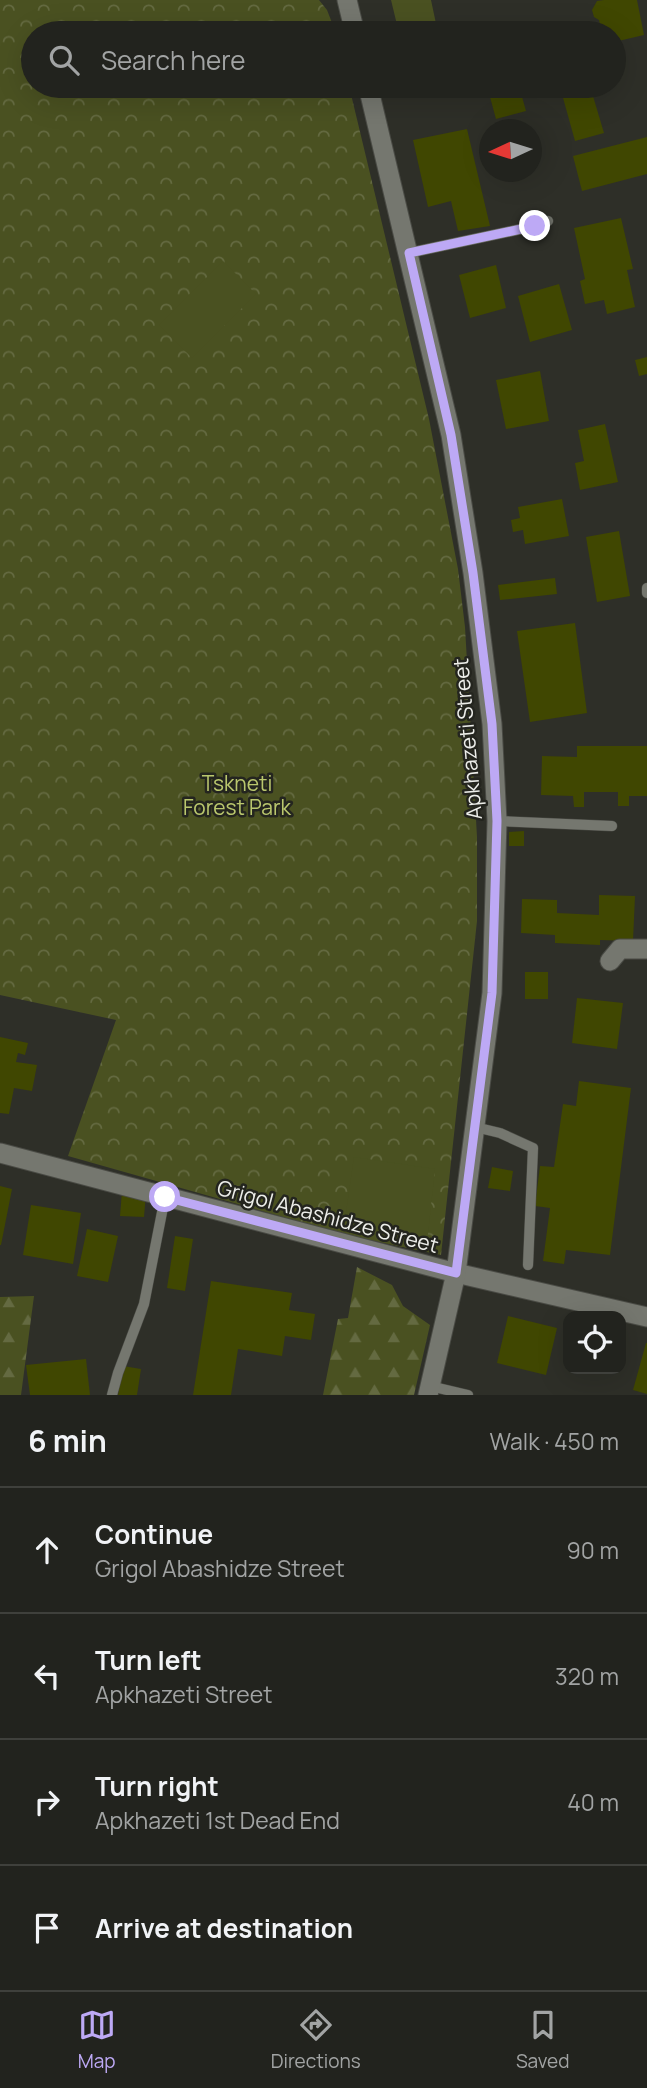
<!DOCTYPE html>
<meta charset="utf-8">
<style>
:root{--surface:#22231e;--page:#2e2f2b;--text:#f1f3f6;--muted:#a2a4a4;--line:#3f403c;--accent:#bda9f5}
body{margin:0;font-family:Manrope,sans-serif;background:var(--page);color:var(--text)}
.controls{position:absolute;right:21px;bottom:21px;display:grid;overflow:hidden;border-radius:14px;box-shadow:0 7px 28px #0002}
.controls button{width:63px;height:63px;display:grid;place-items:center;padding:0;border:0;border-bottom:2px solid var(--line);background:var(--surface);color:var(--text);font:35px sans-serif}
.compass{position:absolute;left:479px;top:119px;width:63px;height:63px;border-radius:50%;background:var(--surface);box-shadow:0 7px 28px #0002;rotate:266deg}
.stop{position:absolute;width:21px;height:21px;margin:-16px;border:5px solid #bda9f5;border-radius:50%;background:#fff}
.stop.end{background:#bda9f5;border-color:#fff;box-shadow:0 2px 7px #0008}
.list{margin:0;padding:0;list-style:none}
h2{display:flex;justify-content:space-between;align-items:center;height:91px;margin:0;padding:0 28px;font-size:30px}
h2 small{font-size:23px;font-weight:400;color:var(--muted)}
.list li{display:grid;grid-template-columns:46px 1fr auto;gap:21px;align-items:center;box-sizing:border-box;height:126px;padding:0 28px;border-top:2px solid var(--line)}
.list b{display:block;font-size:26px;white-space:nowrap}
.list p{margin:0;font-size:23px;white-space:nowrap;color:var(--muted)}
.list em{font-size:23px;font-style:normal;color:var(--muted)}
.icon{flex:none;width:38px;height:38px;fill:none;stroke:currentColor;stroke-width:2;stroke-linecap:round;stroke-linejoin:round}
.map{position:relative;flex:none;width:647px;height:1395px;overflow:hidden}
.search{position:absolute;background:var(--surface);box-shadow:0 7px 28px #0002;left:21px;right:21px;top:21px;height:77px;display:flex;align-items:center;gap:18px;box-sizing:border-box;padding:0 24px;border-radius:38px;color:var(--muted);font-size:26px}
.sheet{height:595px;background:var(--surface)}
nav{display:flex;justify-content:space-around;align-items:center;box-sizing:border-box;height:98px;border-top:2px solid var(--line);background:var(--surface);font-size:19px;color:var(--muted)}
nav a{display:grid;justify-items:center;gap:4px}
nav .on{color:var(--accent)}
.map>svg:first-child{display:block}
</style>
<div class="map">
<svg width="647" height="1395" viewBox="0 0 647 1395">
<defs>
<pattern id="forest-firs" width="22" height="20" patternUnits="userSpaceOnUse" patternTransform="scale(1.75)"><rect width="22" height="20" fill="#4a5121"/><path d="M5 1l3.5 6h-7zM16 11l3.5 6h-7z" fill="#646a41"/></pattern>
<pattern id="park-crowns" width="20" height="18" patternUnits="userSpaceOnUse" patternTransform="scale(1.75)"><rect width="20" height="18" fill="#4a5121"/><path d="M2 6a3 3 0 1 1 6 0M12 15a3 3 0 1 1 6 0" fill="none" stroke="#646a41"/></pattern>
</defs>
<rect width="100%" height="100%" fill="#2e2f28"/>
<g fill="url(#forest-firs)">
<path d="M357 1267 392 1285 403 1306 430 1325 414 1395H323L338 1319 348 1318Z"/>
<path d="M34 1296 21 1395H0V1297Z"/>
</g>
<path fill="url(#park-crowns)" d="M0 0H319L327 10 336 33H33V86H349L429 419 458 569 465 627 477 837V921L441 1255 343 1234 68 1156 116 1020 0 995Z"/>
<g fill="#4a5121">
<path d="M391 0H431L438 33H399Z"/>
<path d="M223 261 256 294 192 358 159 325Z"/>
<path d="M354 1157 435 1169 426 1252 343 1234Z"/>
</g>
<g fill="#404701">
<path d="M604 0H637L644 35 614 42V33H602L599 20 594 17 592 10 597 1Z"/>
<path d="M487 86H519L526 111 496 119Z"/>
<path d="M566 86H590L604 133 575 141 560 87Z"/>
<path d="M467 129 490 226 458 231 451 201 428 207 413 140Z"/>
<path d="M647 137V174L582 191 573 156Z"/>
<path d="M621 218 633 269 627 270 635 307 607 314 604 300 585 304 580 281 585 279 574 228Z"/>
<path d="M496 265 506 308 470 318 459 275Z"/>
<path d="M559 284 572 330 530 342 518 296Z"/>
<path d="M647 357V374L639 376 635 360Z"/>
<path d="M540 371 549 421 506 429 496 380Z"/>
<path d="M605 424 618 482 580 490 575 463 584 461 578 430Z"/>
<path d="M562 499 569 536 525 544 523 530 513 532 511 520 520 518 518 507Z"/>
<path d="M619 531 630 596 597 602 586 537Z"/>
<path d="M555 578 557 594 500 600 498 585Z"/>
<path d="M575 623 587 713 530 722 517 631Z"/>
<path d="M577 746H647V796H629V806H618V792H584V807H574L573 796 541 795 542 756 577 757Z"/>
<path d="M524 831V846H509V832Z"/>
<path d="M599 895 635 896 633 941 600 940V945L555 943V935L521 933 522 899 557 900V913L599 915Z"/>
<rect x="525" y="972" width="23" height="27"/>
<path d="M577 998 623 1003 617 1049 572 1043Z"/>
<path d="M0 1037 28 1043 25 1055 18 1053 16 1062 37 1065 32 1091 14 1088 9 1114 0 1113Z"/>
<path d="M579 1081 631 1088 610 1255 566 1250 564 1264 543 1261 550 1208 535 1206 540 1166 554 1167 563 1104 576 1106Z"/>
<path d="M492 1167 513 1171 510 1191 488 1188Z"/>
<path d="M0 1186 12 1189 1 1245H0Z"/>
<path d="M122 1191 146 1193 144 1217 120 1216Z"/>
<path d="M31 1205 81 1213 73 1264 23 1255Z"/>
<path d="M87 1229 118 1236 108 1282 77 1276Z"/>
<path d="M175 1236 193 1239 185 1291 167 1288Z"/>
<path d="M211 1281 292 1293 289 1310 315 1314 311 1340 285 1336 282 1356 238 1349 231 1395H193Z"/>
<path d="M508 1316 557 1328 546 1375 497 1363Z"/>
<path d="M646 1343H647V1394L633 1390Z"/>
<path d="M86 1359 90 1395H30L26 1365Z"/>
<path d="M123 1366 141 1369 137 1395H118Z"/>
</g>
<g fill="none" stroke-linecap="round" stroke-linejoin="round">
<defs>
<g id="service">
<path d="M409 253 535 226 548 221"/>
<path d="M647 588V593"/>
<path d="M497 821 612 826"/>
<path d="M475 1127 500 1133 533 1148 528 1265"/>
<path d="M430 1386 468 1395"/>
<path d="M112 1395 118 1373 144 1304 165 1197"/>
</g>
<g id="minor">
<path d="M610 961 620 949H647"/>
<path d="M0 1153 456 1273 647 1317"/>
</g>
<g id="tertiary">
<path d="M347 0 355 33"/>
<path d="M368 86 451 435 473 573 492 724 497 821 492 993 456 1273 428 1395"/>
</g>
</defs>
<use href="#service" stroke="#4a4b45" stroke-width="11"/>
<use href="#minor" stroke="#4a4b45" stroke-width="21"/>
<use href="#tertiary" stroke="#4a4b45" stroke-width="21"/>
<use href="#service" stroke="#75776f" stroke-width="10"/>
<use href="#minor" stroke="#75776f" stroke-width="19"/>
<use href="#tertiary" stroke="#75776f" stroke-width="19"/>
</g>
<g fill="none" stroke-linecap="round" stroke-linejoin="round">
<path stroke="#bda9f5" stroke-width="9" d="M165 1197 456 1273 492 993 497 821 492 724 473 573 451 435 409 253 535 226"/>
</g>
<g text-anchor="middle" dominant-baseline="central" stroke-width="5" stroke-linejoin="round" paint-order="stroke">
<g font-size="21" fill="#edeeea" stroke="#24251f">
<text transform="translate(467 739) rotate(-95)">Apkhazeti Street</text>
<text transform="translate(328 1216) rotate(15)">Grigol Abashidze Street</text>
</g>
<g font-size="21" fill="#bac76d" stroke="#24251f">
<text x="237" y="783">Tskneti<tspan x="237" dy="24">Forest Park</tspan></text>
</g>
</g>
</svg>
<div class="controls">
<button><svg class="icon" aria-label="locate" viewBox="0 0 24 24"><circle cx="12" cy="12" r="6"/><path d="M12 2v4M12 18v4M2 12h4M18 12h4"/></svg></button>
</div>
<svg class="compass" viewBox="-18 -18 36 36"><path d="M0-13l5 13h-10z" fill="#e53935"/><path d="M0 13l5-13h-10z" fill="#a2a4a4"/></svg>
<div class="stop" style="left:165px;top:1197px"></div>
<div class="stop end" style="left:535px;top:226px"></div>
<div class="search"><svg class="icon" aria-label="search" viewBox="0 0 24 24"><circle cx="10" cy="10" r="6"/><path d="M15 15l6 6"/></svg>Search here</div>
</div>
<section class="sheet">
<h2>6 min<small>Walk · 450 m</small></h2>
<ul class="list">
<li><svg class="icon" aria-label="ahead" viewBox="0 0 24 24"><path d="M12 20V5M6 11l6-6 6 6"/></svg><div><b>Continue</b><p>Grigol Abashidze Street</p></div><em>90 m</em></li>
<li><svg class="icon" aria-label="left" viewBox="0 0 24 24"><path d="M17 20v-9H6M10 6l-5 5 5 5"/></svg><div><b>Turn left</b><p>Apkhazeti Street</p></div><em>320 m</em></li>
<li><svg class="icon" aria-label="right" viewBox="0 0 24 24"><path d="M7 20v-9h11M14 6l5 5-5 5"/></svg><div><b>Turn right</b><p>Apkhazeti 1st Dead End</p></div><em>40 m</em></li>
<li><svg class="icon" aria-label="arrive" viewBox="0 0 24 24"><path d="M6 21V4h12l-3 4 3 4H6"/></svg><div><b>Arrive at destination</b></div></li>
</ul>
</section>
<nav>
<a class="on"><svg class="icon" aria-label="map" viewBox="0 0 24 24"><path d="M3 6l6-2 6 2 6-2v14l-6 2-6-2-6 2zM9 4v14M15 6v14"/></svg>Map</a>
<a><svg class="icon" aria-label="directions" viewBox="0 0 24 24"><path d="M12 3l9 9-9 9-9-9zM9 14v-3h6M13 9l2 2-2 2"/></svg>Directions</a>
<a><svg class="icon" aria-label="saved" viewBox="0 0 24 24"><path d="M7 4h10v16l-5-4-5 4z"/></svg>Saved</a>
</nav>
